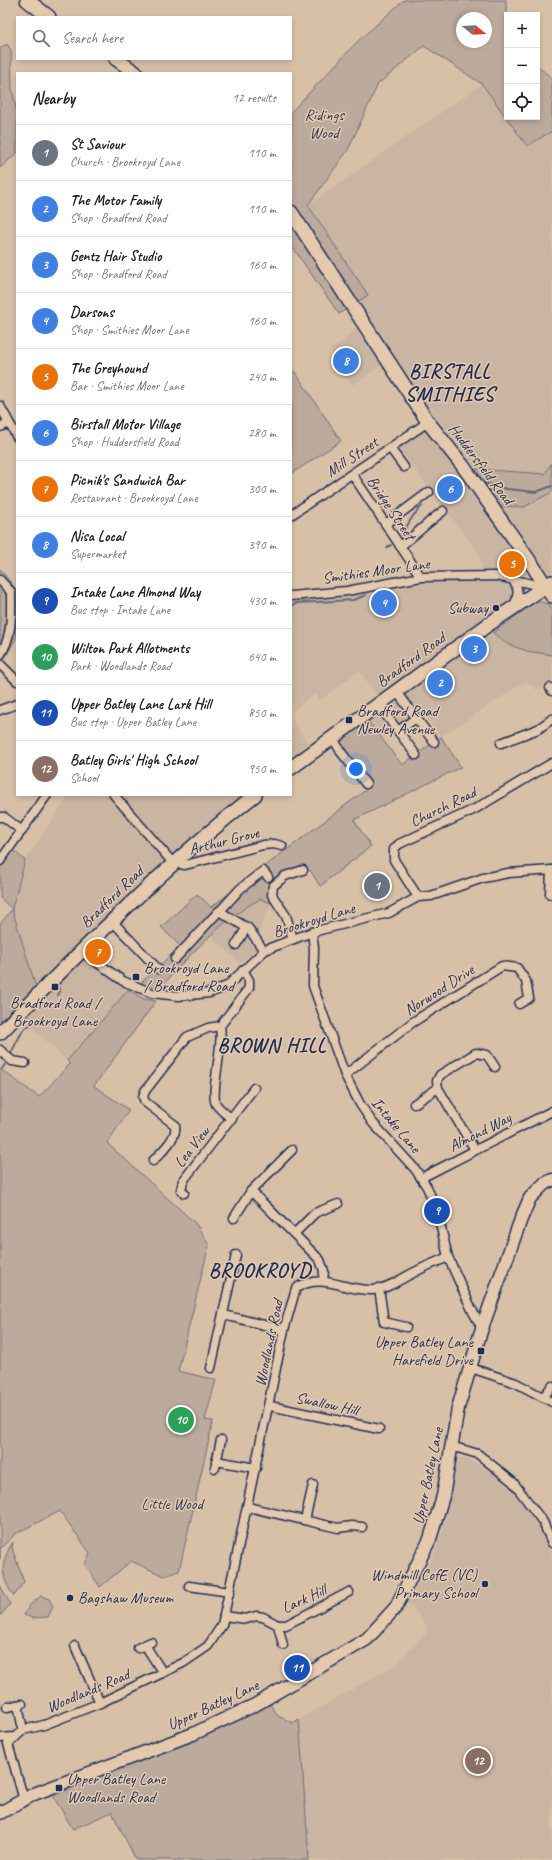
<!DOCTYPE html>
<meta charset="utf-8">
<style>
:root{--surface:#fff;--page:#f6f6f6;--text:#202124;--muted:#757577;--line:#e0e0e0;--accent:#ea580c}
body{margin:0;font-family:Caveat,sans-serif;background:var(--page);color:var(--text)}
.controls{position:absolute;right:12px;top:12px;display:grid;overflow:hidden;border-radius:0px;box-shadow:0 2px 6px #0003}
.controls button{width:36px;height:36px;display:grid;place-items:center;padding:0;border:0;border-bottom:1px solid var(--line);background:var(--surface);color:var(--text);font:20px sans-serif}
.compass{position:absolute;left:456px;top:12px;width:36px;height:36px;border-radius:50%;background:var(--surface);box-shadow:0 2px 6px #0003;rotate:108deg}
.you{position:absolute;left:356px;top:769px;width:14px;height:14px;margin:-10px;border:3px solid #fff;border-radius:50%;background:#1a73e8;box-shadow:0 0 0 6px #1a73e833}
.badge{display:grid;place-items:center;width:26px;height:26px;border-radius:50%;background:var(--accent);color:#fff;font-size:13px;font-weight:700}
.pin{position:absolute;translate:-50% -50%;border:2px solid #fff;box-shadow:0 1px 4px #0006}
.list{margin:0;padding:0;list-style:none}
h2{display:flex;justify-content:space-between;align-items:center;height:52px;margin:0;padding:0 16px;font-size:17px}
h2 small{font-size:13px;font-weight:400;color:var(--muted)}
.list li{display:grid;grid-template-columns:26px 1fr auto;gap:12px;align-items:center;box-sizing:border-box;height:56px;padding:0 16px;border-top:1px solid var(--line)}
.list b{display:block;font-size:15px;white-space:nowrap}
.list p{margin:0;font-size:13px;white-space:nowrap;color:var(--muted)}
.list em{font-size:13px;font-style:normal;color:var(--muted)}
.icon{flex:none;width:22px;height:22px;fill:none;stroke:currentColor;stroke-width:2;stroke-linecap:round;stroke-linejoin:round}
.map{position:relative;flex:none;width:552px;height:1860px;overflow:hidden}
.search{position:absolute;background:var(--surface);box-shadow:0 2px 6px #0003;left:16px;top:16px;width:276px;height:44px;display:flex;align-items:center;gap:10px;box-sizing:border-box;padding:0 14px;border-radius:0px;color:var(--muted);font-size:15px}
.panel{position:absolute;background:var(--surface);box-shadow:0 2px 6px #0003;left:16px;top:72px;width:276px;height:724px;border-radius:0px}
.map>svg:first-child{display:block}
</style>
<div class="map">
<svg width="552" height="1860" viewBox="0 0 552 1860">
<rect width="100%" height="100%" fill="#d8c0a7"/>
<filter id="ink" filterUnits="userSpaceOnUse"><feTurbulence type="fractalNoise" baseFrequency=".025" numOctaves="2"/><feDisplacementMap in="SourceGraphic" scale="8" xChannelSelector="R" yChannelSelector="G"/><feConvolveMatrix kernelMatrix="1 2 1 2 8 2 1 2 1" color-interpolation-filters="sRGB"/></filter>
<g filter="url(#ink)">
<g fill="#cab5a2">
<path d="M482 84 527 146 552 131V462L545 474 476 468 419 396 358 302 368 295 308 205Z"/>
<path d="M357 328 381 366 352 385 330 350 344 340Z"/>
<path d="M426 429 533 575 527 592 379 697 359 671 319 701 315 694 291 712V600L369 592 444 580 483 579 480 555 398 447Z"/>
<path d="M552 492V574L547 578 496 506 524 507Z"/>
<path d="M493 633 507 644 527 651 552 655V681L537 690 526 681 441 737 422 711 383 739 368 721Z"/>
<path d="M291 718 310 746 291 760Z"/>
<path d="M69 795H248L36 987 12 909 25 860Z"/>
<path d="M260 899 271 903 259 929 263 943 240 963 210 935 240 909Z"/>
<path d="M82 958 128 990 67 1061 24 1020Z"/>
<path d="M457 1458 467 1459 492 1472 508 1487 533 1515 544 1532 552 1556V1860H309L299 1719 396 1665 427 1632 426 1625 412 1607 404 1602 413 1591 433 1557 445 1526Z"/>
</g>
<g fill="#bcaa9c" stroke="#6c6c7d" fill-rule="evenodd">
<path d="M404 0H506L507 117H537V66L552 78V131L527 146 482 84 424 46 378 84 348 150 308 205 368 295 339 314 291 245V112L358 41ZM462 18H486V42H462Z"/>
<path d="M7 44 11 50 12 88 17 114V153L0 168V48Z"/>
<path d="M291 371 295 372 341 441 291 474Z"/>
<path d="M552 462V492L524 507 496 506 476 469 545 474Z"/>
<path d="M0 569 17 591 16 638 4 660H0Z"/>
<path d="M536 601 549 604 552 609V655L527 651 507 644 493 633Z"/>
<path d="M368 721 402 765 441 737 461 767 354 820 371 846 320 886 310 870C288 878 278 878 271 903L260 899C219 921 189 957 158 990L140 984 180 946 161 927 197 894 211 907 367 789 334 745Z"/>
<path d="M11 849 25 860 12 909 36 987 0 1021V924L12 909 0 898V866Z"/>
<path d="M128 990 144 999 156 1001 94 1086 129 1110 107 1143 196 1224 209 1245 178 1371 216 1380 205 1420 213 1421 179 1571 164 1576 131 1561 100 1587 85 1564 90 1553 60 1511 15 1534 0 1549V1559V1069L39 1097 70 1064 67 1061Z"/>
<path d="M13 1542 12 1548 24 1582 14 1596C0 1578 0 1561 13 1542Z"/>
<path d="M0 1585 10 1604 1 1615H0Z"/>
<path d="M41 1596 49 1599 53 1606 48 1617 33 1618 24 1615 29 1606Z"/>
<path d="M270 1704 278 1716 293 1723 299 1719 309 1860H136L112 1812 73 1829 53 1796Z"/>
</g>
<g fill="none" stroke-linecap="round" stroke-linejoin="round">
<g stroke="#64677b" stroke-width="2">
<path d="M484 483 507 489 536 492 552 486"/>
<path d="M402 534 413 516 422 506"/>
<path d="M387 547 391 545"/>
<path d="M291 606 297 603 353 600 366 595"/>
<path d="M58 987 60 991 58 995"/>
<path d="M11 1053 23 1030 30 1025"/>
<path d="M2 1069 6 1063"/>
</g>
<defs>
<g id="street">
<path d="M0 406 17 437"/>
<path d="M0 427 9 423"/>
<path d="M390 448 404 467"/>
<path d="M352 474 421 577"/>
<path d="M291 515 428 422"/>
<path d="M386 524 429 492"/>
<path d="M400 546C416 535 428 522 443 511"/>
<path d="M512 579C520 588 518 596 514 607"/>
<path d="M0 580 11 592C11 614 13 636 0 655"/>
<path d="M291 596 347 591 421 577 497 576 545 587"/>
<path d="M0 664 17 681"/>
<path d="M550 688 552 691"/>
<path d="M397 692 434 742"/>
<path d="M380 704 383 711 416 755"/>
<path d="M0 710 17 704"/>
<path d="M398 731 416 718"/>
<path d="M333 738 341 752 366 784"/>
<path d="M501 743 538 729 552 719"/>
<path d="M114 795 173 863 185 865 263 845 274 844 282 846"/>
<path d="M0 817H4L22 831"/>
<path d="M0 861 47 795"/>
<path d="M550 894 551 870"/>
<path d="M418 897 394 860V849L399 844 475 809 552 763"/>
<path d="M220 911 240 889 263 871 268 877"/>
<path d="M112 921 158 969"/>
<path d="M312 932 314 948 313 986 345 1075 360 1104 372 1122 415 1169 427 1187 437 1211 448 1257 473 1312 482 1328"/>
<path d="M293 939 286 916 272 895 273 886 285 876 303 870"/>
<path d="M236 945 247 927"/>
<path d="M81 951 123 981 152 993 179 996 209 993 227 986 265 950 312 932 389 913 418 897 431 896 483 878 508 873 552 870"/>
<path d="M175 959 219 911 249 929 264 951"/>
<path d="M0 1050 12 1061 25 1063"/>
<path d="M345 1075 413 1022 502 966 517 968 526 981 529 998 519 1004"/>
<path d="M414 1104 438 1088"/>
<path d="M232 1119C227 1115 220 1110 216 1104 210 1092 224 1046 220 1026L249 988V980L243 970"/>
<path d="M475 1150 438 1088 437 1081 440 1075 476 1053 487 1055 495 1067"/>
<path d="M153 1161C161 1152 178 1138 175 1125L145 1102 143 1097 145 1091 187 1037 208 1028 220 1026"/>
<path d="M421 1178 552 1111"/>
<path d="M251 1191 320 1260 324 1271 323 1281"/>
<path d="M184 1193 181 1190 183 1181 254 1088"/>
<path d="M234 1218 251 1191 292 1150"/>
<path d="M294 1234 315 1213 338 1204"/>
<path d="M379 1288 384 1322 406 1327"/>
<path d="M224 1315 284 1330"/>
<path d="M211 1368 236 1255"/>
<path d="M471 1368 516 1383 552 1402"/>
<path d="M544 1396 552 1386"/>
<path d="M270 1406 379 1429"/>
<path d="M451 1446 478 1454 513 1482 543 1522 552 1543"/>
<path d="M216 1461 256 1468"/>
<path d="M215 1468 221 1440"/>
<path d="M248 1507 338 1528 352 1526 362 1527"/>
<path d="M305 1520 313 1485"/>
<path d="M189 1586 230 1592"/>
<path d="M224 1616 246 1619 256 1616 263 1617 278 1625H286L349 1592"/>
<path d="M278 1625 283 1645"/>
<path d="M145 1645 163 1673"/>
<path d="M75 1646 100 1703"/>
<path d="M138 1648 151 1642"/>
<path d="M18 1705 23 1730"/>
<path d="M7 1707 22 1704"/>
<path d="M0 1738 15 1737"/>
<path d="M24 1800 8 1744 23 1730 44 1725 100 1703 183 1663 208 1646 222 1625 284 1330 296 1288C323 1272 344 1291 373 1290 388 1289 402 1278 415 1272 426 1266 437 1262 448 1257"/>
</g>
<path id="secondary" d="M0 1813 34 1794 193 1734 255 1705 367 1639 396 1607 430 1539 443 1496 458 1408 482 1328 521 1219 530 1198 544 1184 552 1180"/>
<g id="primary">
<path d="M27 0 49 17"/>
<path d="M116 59 136 73"/>
<path d="M291 212 428 422 463 466 533 566 552 596"/>
<path d="M291 768 489 624 552 582"/>
<path d="M0 1033C82 950 163 867 255 795"/>
</g>
</defs>
<use href="#street" stroke="#1b2f5e" stroke-width="11"/>
<use href="#secondary" stroke="#1b2f5e" stroke-width="15"/>
<use href="#primary" stroke="#1b2f5e" stroke-width="16"/>
<use href="#street" stroke="#e4c9ac" stroke-width="8"/>
<use href="#secondary" stroke="#e4c9ac" stroke-width="12"/>
<use href="#primary" stroke="#e4c9ac" stroke-width="13"/>
</g>
</g>
<g fill="#1b2f5e" stroke="#e4c9ac" stroke-width="1.5">
<circle cx="496" cy="608" r="4"/>
<rect x="345" y="716" width="8" height="8" rx="2"/>
<rect x="132" y="973" width="8" height="8" rx="2"/>
<rect x="51" y="983" width="8" height="8" rx="2"/>
<rect x="477" y="1347" width="8" height="8" rx="2"/>
<circle cx="485" cy="1584" r="4"/>
<circle cx="70" cy="1598" r="4"/>
<rect x="55" y="1784" width="8" height="8" rx="2"/>
</g>
<g text-anchor="middle" dominant-baseline="central" stroke-width="3" stroke-linejoin="round" paint-order="stroke">
<g font-size="16" fill="#2b3b64" stroke="#e4c9ac">
<text x="324" y="115">Ridings<tspan x="324" dy="18">Wood</tspan></text>
<text x="172" y="1504">Little Wood</text>
</g>
<g font-size="16" fill="#1b2f5e" stroke="#e4c9ac">
<text transform="translate(352 457) rotate(-34)">Mill Street</text>
<text transform="translate(481 464) rotate(53)">Huddersfield Road</text>
<text transform="translate(391 508) rotate(56)">Bridge Street</text>
<text transform="translate(376 571) rotate(-8)">Smithies Moor Lane</text>
<text transform="translate(411 660) rotate(-36)">Bradford Road</text>
<text transform="translate(443 807) rotate(-26)">Church Road</text>
<text transform="translate(224 841) rotate(-14)">Arthur Grove</text>
<text transform="translate(112 897) rotate(-44)">Bradford Road</text>
<text transform="translate(314 920) rotate(-17)">Brookroyd Lane</text>
<text transform="translate(439 990) rotate(-33)">Norwood Drive</text>
<text transform="translate(396 1125) rotate(50)">Intake Lane</text>
<text transform="translate(480 1132) rotate(-27)">Almond Way</text>
<text transform="translate(192 1147) rotate(-52)">Lea View</text>
<text transform="translate(269 1343) rotate(-78)">Woodlands Road</text>
<text transform="translate(327 1404) rotate(12)">Swallow Hill</text>
<text transform="translate(428 1476) rotate(-78)">Upper Batley Lane</text>
<text transform="translate(304 1599) rotate(-25)">Lark Hill</text>
<text transform="translate(88 1691) rotate(-23)">Woodlands Road</text>
<text transform="translate(213 1705) rotate(-25)">Upper Batley Lane</text>
</g>
<g font-size="16" fill="#1b2f5e" stroke="#e4c9ac" text-anchor="start">
<text x="488" y="608" text-anchor="end">Subway</text>
<text x="357" y="711">Bradford Road<tspan x="357" dy="18">Newley Avenue</tspan></text>
<text x="144" y="968">Brookroyd Lane<tspan x="144" dy="18">/ Bradford Road</tspan></text>
<text x="55" y="1003" text-anchor="middle">Bradford Road /<tspan x="55" dy="18">Brookroyd Lane</tspan></text>
<text x="473" y="1342" text-anchor="end">Upper Batley Lane<tspan x="473" dy="18">Harefield Drive</tspan></text>
<text x="477" y="1575" text-anchor="end">Windmill CofE (VC)<tspan x="477" dy="18">Primary School</tspan></text>
<text x="78" y="1598">Bagshaw Museum</text>
<text x="67" y="1779">Upper Batley Lane<tspan x="67" dy="18">Woodlands Road</tspan></text>
</g>
<g font-size="20" font-weight="bold" letter-spacing="1" fill="#1b2f5e" stroke="#e4c9ac">
<text x="450" y="371">BIRSTALL<tspan x="450" dy="23">SMITHIES</tspan></text>
<text x="272" y="1045">BROWN HILL</text>
<text x="260" y="1270">BROOKROYD</text>
</g>
</g>
</svg>
<div class="controls">
<button>+</button>
<button>−</button>
<button><svg class="icon" aria-label="locate" viewBox="0 0 24 24"><circle cx="12" cy="12" r="6"/><path d="M12 2v4M12 18v4M2 12h4M18 12h4"/></svg></button>
</div>
<svg class="compass" viewBox="-18 -18 36 36"><path d="M0-13l5 13h-10z" fill="#e53935"/><path d="M0 13l5-13h-10z" fill="#757577"/></svg>
<div class="you"></div>
<div class="pin badge" style="left:377px;top:886px;background:#6b7280">1</div>
<div class="pin badge" style="left:440px;top:683px;background:#3f7fe0">2</div>
<div class="pin badge" style="left:474px;top:649px;background:#3f7fe0">3</div>
<div class="pin badge" style="left:384px;top:603px;background:#3f7fe0">4</div>
<div class="pin badge" style="left:512px;top:564px;background:#e8710a">5</div>
<div class="pin badge" style="left:450px;top:489px;background:#3f7fe0">6</div>
<div class="pin badge" style="left:98px;top:952px;background:#e8710a">7</div>
<div class="pin badge" style="left:346px;top:361px;background:#3f7fe0">8</div>
<div class="pin badge" style="left:437px;top:1211px;background:#1a4fb4">9</div>
<div class="pin badge" style="left:181px;top:1420px;background:#2e9e5b">10</div>
<div class="pin badge" style="left:297px;top:1668px;background:#1a4fb4">11</div>
<div class="pin badge" style="left:478px;top:1761px;background:#8d6e63">12</div>
<div class="search"><svg class="icon" aria-label="search" viewBox="0 0 24 24"><circle cx="10" cy="10" r="6"/><path d="M15 15l6 6"/></svg>Search here</div>
<section class="panel">
<h2>Nearby<small>12 results</small></h2>
<ul class="list">
<li><span class="badge" style="background:#6b7280">1</span><div><b>St Saviour</b><p>Church · Brookroyd Lane</p></div><em>110 m</em></li>
<li><span class="badge" style="background:#3f7fe0">2</span><div><b>The Motor Family</b><p>Shop · Bradford Road</p></div><em>110 m</em></li>
<li><span class="badge" style="background:#3f7fe0">3</span><div><b>Gentz Hair Studio</b><p>Shop · Bradford Road</p></div><em>160 m</em></li>
<li><span class="badge" style="background:#3f7fe0">4</span><div><b>Darsons</b><p>Shop · Smithies Moor Lane</p></div><em>160 m</em></li>
<li><span class="badge" style="background:#e8710a">5</span><div><b>The Greyhound</b><p>Bar · Smithies Moor Lane</p></div><em>240 m</em></li>
<li><span class="badge" style="background:#3f7fe0">6</span><div><b>Birstall Motor Village</b><p>Shop · Huddersfield Road</p></div><em>280 m</em></li>
<li><span class="badge" style="background:#e8710a">7</span><div><b>Picnik's Sandwich Bar</b><p>Restaurant · Brookroyd Lane</p></div><em>300 m</em></li>
<li><span class="badge" style="background:#3f7fe0">8</span><div><b>Nisa Local</b><p>Supermarket</p></div><em>390 m</em></li>
<li><span class="badge" style="background:#1a4fb4">9</span><div><b>Intake Lane Almond Way</b><p>Bus stop · Intake Lane</p></div><em>430 m</em></li>
<li><span class="badge" style="background:#2e9e5b">10</span><div><b>Wilton Park Allotments</b><p>Park · Woodlands Road</p></div><em>640 m</em></li>
<li><span class="badge" style="background:#1a4fb4">11</span><div><b>Upper Batley Lane Lark Hill</b><p>Bus stop · Upper Batley Lane</p></div><em>850 m</em></li>
<li><span class="badge" style="background:#8d6e63">12</span><div><b>Batley Girls' High School</b><p>School</p></div><em>950 m</em></li>
</ul>
</section>
</div>
